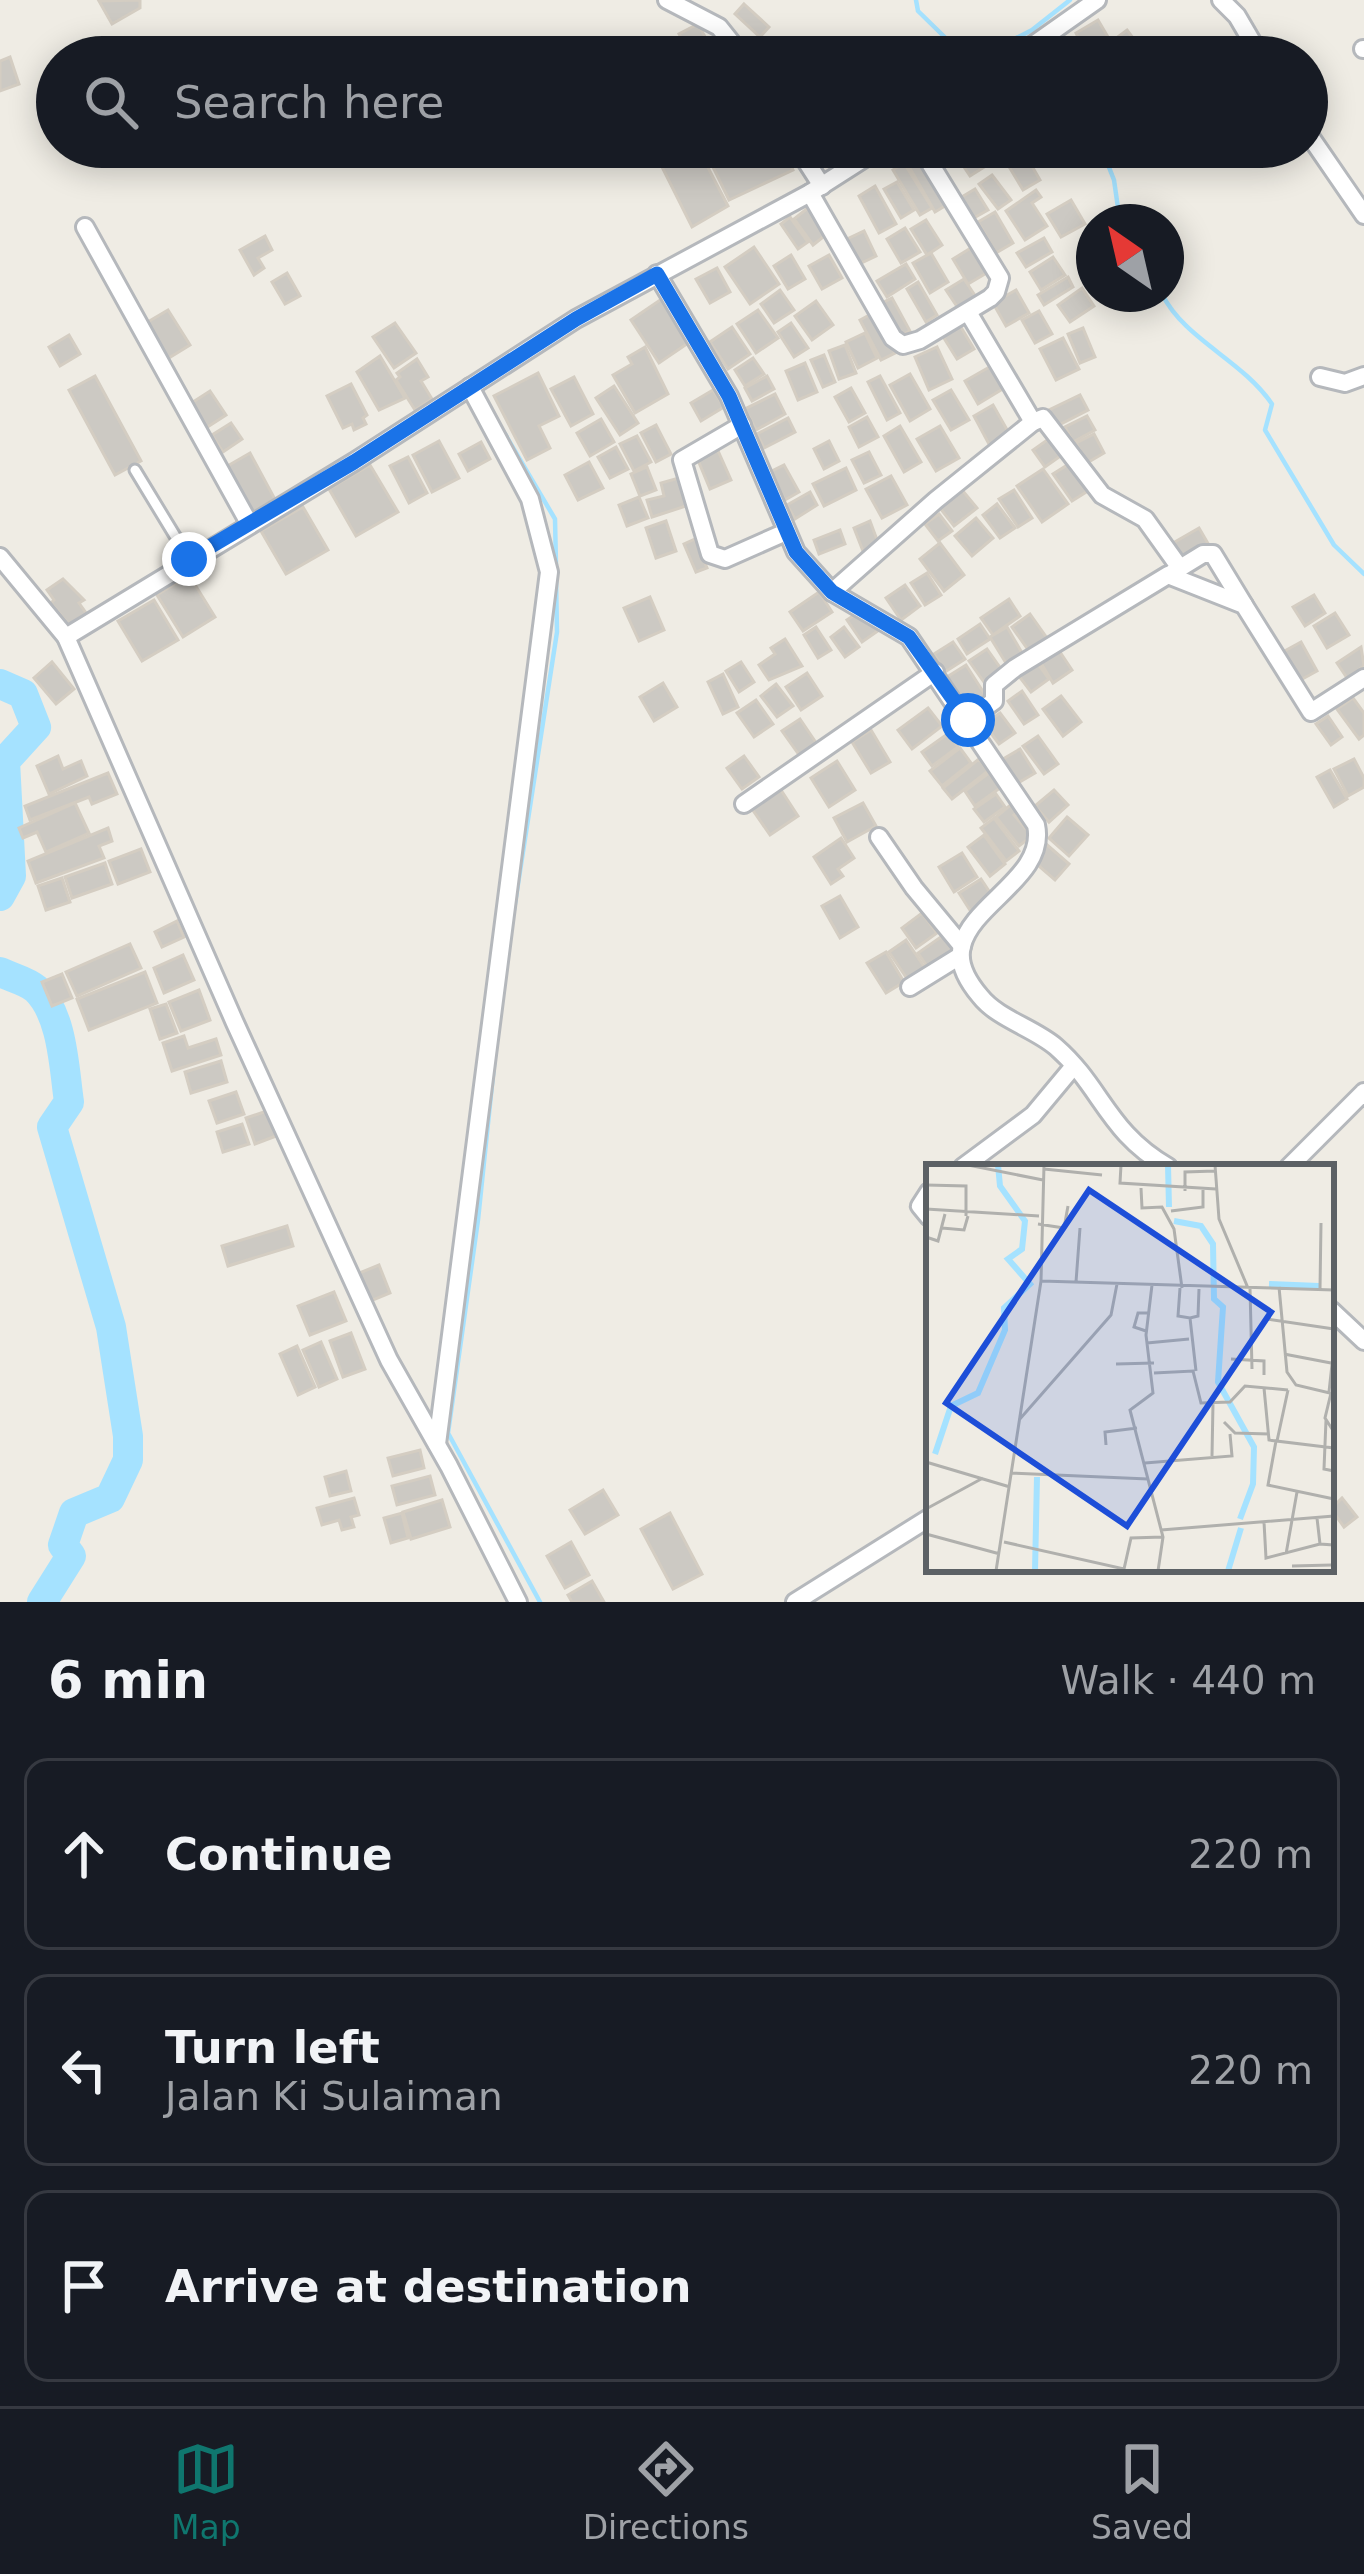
<!DOCTYPE html>
<meta charset="utf-8">
<style>
:root{--surface:#171b24;--page:#242831;--text:#f1f3f6;--muted:#9ea1a6;--line:#363941;--accent:#0f766e}
body{margin:0;font-family:"DejaVu Sans",sans-serif;background:var(--page);color:var(--text)}
.compass{position:absolute;left:1076px;top:204px;width:108px;height:108px;border-radius:50%;background:var(--surface);box-shadow:0 6px 30px #0003;rotate:326deg}
.stop{position:absolute;width:36px;height:36px;margin:-27px;border:9px solid #1a73e8;border-radius:50%;background:#fff}
.stop.end{background:#1a73e8;border-color:#fff;box-shadow:0 3px 12px #0008}
.list{margin:0;padding:0;list-style:none}
h2{display:flex;justify-content:space-between;align-items:center;height:156px;margin:0;padding:0 48px;font-size:51px}
h2 small{font-size:39px;font-weight:400;color:var(--muted)}
.list li{display:grid;grid-template-columns:78px 1fr auto;gap:36px;align-items:center;box-sizing:border-box;height:192px;margin:0 24px 24px;padding:0 24px;border:3px solid var(--line);border-radius:24px}
.list b{display:block;font-size:45px;white-space:nowrap}
.list p{margin:0;font-size:39px;white-space:nowrap;color:var(--muted)}
.list em{font-size:39px;font-style:normal;color:var(--muted)}
.icon{flex:none;width:66px;height:66px;fill:none;stroke:currentColor;stroke-width:2;stroke-linecap:round;stroke-linejoin:round}
.map{position:relative;flex:none;width:1364px;height:1602px;overflow:hidden}
.search{position:absolute;background:var(--surface);box-shadow:0 6px 30px #0003;left:36px;right:36px;top:36px;height:132px;display:flex;align-items:center;gap:30px;box-sizing:border-box;padding:0 42px;border-radius:66px;color:var(--muted);font-size:45px}
.sheet{height:804px;background:var(--surface)}
nav{display:flex;justify-content:space-around;align-items:center;box-sizing:border-box;height:168px;border-top:3px solid var(--line);background:var(--surface);font-size:33px;color:var(--muted)}
nav a{display:grid;justify-items:center;gap:6px}
nav .on{color:var(--accent)}
.map>svg:first-child{display:block}
</style>
<div class="map">
<svg width="1364" height="1602" viewBox="0 0 1364 1602">
<rect width="100%" height="100%" fill="#efece4"/>
<g fill="none" stroke-linecap="round" stroke-linejoin="round">
<g stroke="#a5e2ff" stroke-width="4.5">
<path d="M916 0 918 11 965 57"/>
<path d="M979 57 1032 30 1070 0"/>
<path d="M1101 147 1114 180 1120 222"/>
<path d="M1162 294C1185 340 1241 359 1272 404L1265 430 1334 545 1364 574"/>
<path d="M505 434 555 519 556 565"/>
<path d="M514 910 557 632 556 577"/>
<path d="M496 1046 478 1220 448 1433 540 1602"/>
</g>
<g stroke="#a5e2ff" stroke-width="30">
<path d="M0 684 23 694 36 727 5 761 11 876 0 896"/>
<path d="M0 972C10 977 27 981 36 989 63 1015 64 1068 69 1102L52 1127 111 1327 128 1436V1460L110 1498 74 1513 63 1545 71 1556 42 1602"/>
</g>
</g>
<g fill="#ccc9c3" stroke="#d4cdc2" stroke-width="3">
<path d="M140 0V8L112 24 99 1Z"/>
<path d="M744 4 769 27 760 37 735 14Z"/>
<path d="M1098 20 1108 37 1092 47 1099 57H1088L1076 33Z"/>
<path d="M698 24 715 55 710 57H691L679 34Z"/>
<path d="M1127 30 1147 57H1122L1111 42Z"/>
<path d="M678 39 687 57H642Z"/>
<path d="M10 57 19 84 0 91V61Z"/>
<path d="M652 147H685L692 161 702 156 728 206 692 227Z"/>
<path d="M734 147H783L793 170 729 200 709 159Z"/>
<path d="M994 148 1000 157 970 176 964 167Z"/>
<path d="M1025 154 1040 180 1023 190 1008 165Z"/>
<path d="M918 156 945 206 935 212 907 163Z"/>
<path d="M904 163 932 208 920 215 893 170Z"/>
<path d="M992 175 1011 200 998 209 979 184Z"/>
<path d="M897 182 914 210 901 218 884 189Z"/>
<path d="M875 186 896 224 879 233 859 196Z"/>
<path d="M975 189 988 210 972 219 960 198Z"/>
<path d="M1036 190 1041 197 1032 203 1047 226 1025 240 1006 211Z"/>
<path d="M1071 200 1085 224 1061 237 1047 214Z"/>
<path d="M808 208 827 234 813 245 794 219Z"/>
<path d="M995 212 1013 243 996 253 978 222Z"/>
<path d="M790 217 808 242 798 249 781 224Z"/>
<path d="M926 220 942 245 927 255 911 229Z"/>
<path d="M905 228 920 252 901 263 887 239Z"/>
<path d="M864 231 876 256 855 266 843 241Z"/>
<path d="M265 236 272 250 258 258 264 268 254 275 240 250Z"/>
<path d="M1044 238 1052 252 1026 267 1017 253Z"/>
<path d="M974 246 990 271 968 284 953 259Z"/>
<path d="M754 247 779 284 750 304 725 267Z"/>
<path d="M931 253 948 282 930 293 913 263Z"/>
<path d="M791 255 805 279 788 289 774 266Z"/>
<path d="M829 255 842 278 822 289 809 266Z"/>
<path d="M1053 257 1065 275 1041 290 1030 272Z"/>
<path d="M906 264 915 279 887 297 877 281Z"/>
<path d="M717 268 730 292 710 303 696 279Z"/>
<path d="M287 273 300 296 285 304 272 282Z"/>
<path d="M1068 277 1073 287 1044 305 1038 295Z"/>
<path d="M964 279 978 300 960 311 946 290Z"/>
<path d="M918 282 937 315 926 322 907 289Z"/>
<path d="M1082 288 1094 306 1070 322 1058 305Z"/>
<path d="M780 290 794 310 774 323 761 304Z"/>
<path d="M1016 290 1029 313 1006 326 993 303Z"/>
<path d="M663 298 691 341 659 363 631 320Z"/>
<path d="M892 298 910 331 900 336 882 303Z"/>
<path d="M816 301 833 325 812 340 795 316Z"/>
<path d="M168 310 190 345 164 361 141 326Z"/>
<path d="M758 310 778 338 756 353 737 324Z"/>
<path d="M1039 311 1052 334 1035 343 1022 320Z"/>
<path d="M873 313 895 353 881 360 860 320Z"/>
<path d="M395 323 416 353 394 368 373 337Z"/>
<path d="M791 323 808 348 794 357 778 332Z"/>
<path d="M959 324 974 349 957 359 942 335Z"/>
<path d="M732 327 750 354 728 369 710 342Z"/>
<path d="M1083 328 1095 357 1080 363 1068 334Z"/>
<path d="M865 333 877 358 858 368 846 342Z"/>
<path d="M69 335 80 354 60 366 49 347Z"/>
<path d="M1063 338 1079 369 1056 380 1040 349Z"/>
<path d="M845 345 856 373 839 379 829 351Z"/>
<path d="M645 347 668 394 635 413 613 375 632 364 628 357Z"/>
<path d="M937 347 952 379 929 390 915 357Z"/>
<path d="M824 355 835 382 823 387 811 360Z"/>
<path d="M380 356 405 398 379 410 357 372Z"/>
<path d="M753 358 764 374 745 386 735 370Z"/>
<path d="M417 359 428 377 421 381 432 399 415 410 396 380 400 377 397 373Z"/>
<path d="M805 363 817 392 798 400 786 371Z"/>
<path d="M993 365 1006 387 978 404 965 381Z"/>
<path d="M538 373 559 416 539 426 550 448 527 460 494 396Z"/>
<path d="M910 374 930 409 910 421 890 385Z"/>
<path d="M95 376 141 461 115 475 69 390Z"/>
<path d="M767 376 774 389 752 401 745 388Z"/>
<path d="M880 376 900 413 887 420 868 382Z"/>
<path d="M574 377 593 414 571 426 551 389Z"/>
<path d="M351 384 367 415 363 418 366 424 354 430 352 424 343 428 327 396Z"/>
<path d="M614 386 638 423 620 435 596 398Z"/>
<path d="M851 388 865 413 849 422 835 397Z"/>
<path d="M713 390 724 407 701 421 691 403Z"/>
<path d="M951 390 969 420 951 430 933 400Z"/>
<path d="M210 391 226 415 206 428 190 404Z"/>
<path d="M775 394 785 414 756 430 745 409Z"/>
<path d="M1080 395 1088 410 1057 426 1049 410Z"/>
<path d="M993 405 1010 435 990 446 974 416Z"/>
<path d="M1087 416 1095 430 1073 442 1065 427Z"/>
<path d="M867 417 878 437 859 447 849 427Z"/>
<path d="M788 418 795 432 764 448 757 434Z"/>
<path d="M601 419 614 442 590 456 577 433Z"/>
<path d="M231 423 242 439 223 452 212 435Z"/>
<path d="M656 425 671 454 656 462 641 433Z"/>
<path d="M900 426 921 462 904 472 884 436Z"/>
<path d="M940 426 959 458 936 471 917 439Z"/>
<path d="M1094 434 1104 453 1087 463 1076 443Z"/>
<path d="M637 436 651 462 634 471 620 444Z"/>
<path d="M1050 438 1062 455 1045 467 1033 450Z"/>
<path d="M439 441 459 478 432 492 413 455Z"/>
<path d="M829 441 839 461 824 469 814 449Z"/>
<path d="M481 442 490 459 468 471 459 454Z"/>
<path d="M715 444 731 480 710 489 695 453Z"/>
<path d="M616 447 628 469 610 478 598 457Z"/>
<path d="M869 452 881 475 864 483 852 460Z"/>
<path d="M250 453 277 503 250 517 224 468Z"/>
<path d="M408 457 427 493 409 503 390 466Z"/>
<path d="M589 462 603 488 578 500 565 475Z"/>
<path d="M1072 462 1091 489 1072 501 1053 474Z"/>
<path d="M370 465 398 512 356 536 329 489Z"/>
<path d="M784 465 799 492 785 500 770 472Z"/>
<path d="M647 467 656 490 640 496 631 474Z"/>
<path d="M846 468 856 490 824 506 813 484Z"/>
<path d="M1043 469 1068 504 1042 522 1017 486Z"/>
<path d="M891 476 907 505 882 518 866 489Z"/>
<path d="M682 477 689 505 652 517 647 500 664 496 661 483Z"/>
<path d="M962 490 977 508 954 526 940 508Z"/>
<path d="M1014 490 1032 518 1018 527 999 499Z"/>
<path d="M810 492 817 505 795 519 787 505Z"/>
<path d="M639 497 648 518 627 526 619 505Z"/>
<path d="M997 504 1015 528 1000 538 983 515Z"/>
<path d="M303 507 328 550 286 574 261 531Z"/>
<path d="M939 514 952 531 938 541 925 524Z"/>
<path d="M976 518 993 538 972 556 955 536Z"/>
<path d="M666 521 676 551 656 558 646 528Z"/>
<path d="M870 521 879 545 863 551 854 528Z"/>
<path d="M1199 528 1210 547 1184 561 1173 543Z"/>
<path d="M840 530 845 544 819 554 814 540Z"/>
<path d="M695 539 707 568 696 572 684 544Z"/>
<path d="M940 543 964 575 944 591 920 559Z"/>
<path d="M927 573 941 595 925 605 911 583Z"/>
<path d="M189 575 215 617 183 637 157 595Z"/>
<path d="M63 579 84 600 79 603 86 613 69 625 51 603 54 600 47 590Z"/>
<path d="M905 585 920 606 901 620 886 598Z"/>
<path d="M819 592 832 612 803 631 790 612Z"/>
<path d="M1314 595 1325 613 1305 626 1293 607Z"/>
<path d="M650 597 664 630 639 641 624 608Z"/>
<path d="M1009 599 1020 616 993 635 981 618Z"/>
<path d="M154 600 178 640 142 661 118 621Z"/>
<path d="M859 612 868 624 873 621 879 630 862 642 847 620Z"/>
<path d="M1335 613 1349 635 1327 648 1314 626Z"/>
<path d="M1030 614 1049 641 1031 654 1012 627Z"/>
<path d="M980 624 990 639 967 654 958 639Z"/>
<path d="M816 627 831 650 818 658 804 635Z"/>
<path d="M844 627 859 647 845 657 831 637Z"/>
<path d="M1007 627 1025 658 1009 668 990 637Z"/>
<path d="M785 639 802 666 769 680 759 665 775 654 771 648Z"/>
<path d="M953 642 965 659 945 672 934 654Z"/>
<path d="M1301 642 1317 671 1295 683 1279 654Z"/>
<path d="M1056 646 1072 670 1053 683 1038 658Z"/>
<path d="M1361 647 1364 666 1347 678 1337 663Z"/>
<path d="M987 649 1004 673 986 685 969 661Z"/>
<path d="M1036 661 1049 679 1031 692 1018 675Z"/>
<path d="M52 662 74 689 56 704 34 678Z"/>
<path d="M741 662 754 682 739 692 726 671Z"/>
<path d="M966 665 989 701 970 713 947 677Z"/>
<path d="M807 673 822 696 801 710 786 687Z"/>
<path d="M723 674 738 707 723 714 708 682Z"/>
<path d="M663 683 677 707 654 721 640 697Z"/>
<path d="M776 684 793 706 777 717 761 696Z"/>
<path d="M1022 691 1038 715 1024 724 1008 701Z"/>
<path d="M1061 696 1081 722 1063 736 1043 709Z"/>
<path d="M1353 698 1364 713V735L1359 739 1337 709Z"/>
<path d="M756 700 773 724 754 737 737 713Z"/>
<path d="M928 708 942 726 912 749 898 730Z"/>
<path d="M1000 713 1015 733 999 744 984 724Z"/>
<path d="M1328 716 1342 737 1331 745 1316 724Z"/>
<path d="M800 719 819 747 802 759 782 731Z"/>
<path d="M871 730 890 762 871 773 852 742Z"/>
<path d="M949 733 958 747 932 766 922 752Z"/>
<path d="M1038 736 1058 764 1044 774 1023 746Z"/>
<path d="M960 748 971 763 942 786 930 771Z"/>
<path d="M1020 749 1035 773 1018 783 1003 759Z"/>
<path d="M58 756 63 769 81 761 87 776 49 794 37 766Z"/>
<path d="M744 756 759 777 742 789 727 768Z"/>
<path d="M979 759 988 771 952 799 943 788Z"/>
<path d="M1354 759 1364 778V787L1348 796 1334 769Z"/>
<path d="M837 761 855 790 829 807 811 778Z"/>
<path d="M1330 770 1347 799 1334 807 1317 777Z"/>
<path d="M108 773 117 794 92 804 89 797 30 820 25 806Z"/>
<path d="M989 773 1000 788 975 806 965 791Z"/>
<path d="M781 790 798 816 770 835 752 809Z"/>
<path d="M1054 790 1068 805 1049 822 1035 806Z"/>
<path d="M996 794 1005 807 984 822 974 809Z"/>
<path d="M1014 802 1021 810 1014 815 1032 836 1019 846 996 817Z"/>
<path d="M75 803 89 833 46 852 37 832 23 838 19 828Z"/>
<path d="M863 803 876 826 847 842 834 818Z"/>
<path d="M1067 817 1088 835 1069 856 1049 838Z"/>
<path d="M994 818 1019 851 1006 861 981 828Z"/>
<path d="M108 828 112 841 99 846 104 858 36 883 28 861Z"/>
<path d="M984 835 1005 864 990 876 968 847Z"/>
<path d="M841 838 854 858 838 869 843 876 831 884 814 857Z"/>
<path d="M1046 844 1069 864 1055 880 1032 860Z"/>
<path d="M141 849 150 872 118 884 109 861Z"/>
<path d="M962 853 977 877 954 892 939 867Z"/>
<path d="M105 863 112 884 72 898 65 877Z"/>
<path d="M62 878 70 902 46 910 38 886Z"/>
<path d="M981 879 995 900 973 915 959 893Z"/>
<path d="M840 896 858 927 840 938 822 906Z"/>
<path d="M922 913 937 933 916 948 902 928Z"/>
<path d="M177 921 184 937 162 947 155 932Z"/>
<path d="M945 934 956 951 929 969 918 953Z"/>
<path d="M906 940 927 971 910 983 889 952Z"/>
<path d="M130 944 141 968 77 996 66 972Z"/>
<path d="M886 952 904 982 886 993 867 963Z"/>
<path d="M183 955 194 980 164 993 154 968Z"/>
<path d="M145 972 157 1003 89 1030 77 999Z"/>
<path d="M62 974 72 998 52 1006 42 982Z"/>
<path d="M199 990 210 1020 181 1031 169 1002Z"/>
<path d="M166 1004 177 1033 160 1039 150 1009Z"/>
<path d="M184 1036 188 1048 216 1039 221 1055 172 1071 163 1043Z"/>
<path d="M221 1061 227 1082 191 1093 185 1072Z"/>
<path d="M236 1092 244 1114 217 1123 209 1101Z"/>
<path d="M267 1111 276 1136 255 1144 246 1118Z"/>
<path d="M242 1124 249 1144 223 1152 217 1132Z"/>
<path d="M287 1226 293 1246 228 1266 222 1246Z"/>
<path d="M379 1265 390 1293 368 1302 357 1274Z"/>
<path d="M334 1292 346 1321 310 1335 298 1306Z"/>
<path d="M351 1333 365 1369 343 1377 330 1341Z"/>
<path d="M321 1342 337 1379 319 1387 303 1350Z"/>
<path d="M297 1346 315 1387 298 1395 280 1354Z"/>
<path d="M420 1450 424 1468 393 1476 388 1458Z"/>
<path d="M346 1471 351 1491 330 1496 325 1477Z"/>
<path d="M430 1476 435 1495 397 1505 392 1486Z"/>
<path d="M603 1490 618 1515 585 1534 570 1510Z"/>
<path d="M354 1498 359 1515 351 1517 354 1527 342 1530 339 1520 322 1525 317 1508Z"/>
<path d="M1342 1498 1357 1517 1344 1527 1331 1509Z"/>
<path d="M442 1500 450 1527 411 1539 403 1512Z"/>
<path d="M402 1513 408 1538 391 1543 384 1518Z"/>
<path d="M670 1513 702 1574 673 1589 641 1529Z"/>
<path d="M571 1542 589 1575 565 1588 547 1556Z"/>
<path d="M592 1581 604 1602H572L568 1595Z"/>
</g>
<g fill="none" stroke-linecap="round" stroke-linejoin="round">
<defs>
<path id="lane" d="M135 470 189 559"/>
<g id="street">
<path d="M667 0 719 27 743 57"/>
<path d="M1221 0 1237 16 1261 57"/>
<path d="M1363 49H1364"/>
<path d="M1016 57 1097 0"/>
<path d="M1307 132 1364 215"/>
<path d="M797 147 822 186"/>
<path d="M810 193 893 338 903 345 920 340 990 298 996 292 1000 278 920 147"/>
<path d="M85 227 249 523"/>
<path d="M657 274 729 396 796 552 832 592 909 637 1036 825C1047 876 972 903 962 946 957 964 969 983 980 996 998 1019 1034 1028 1056 1047 1102 1087 1107 1132 1168 1167"/>
<path d="M968 312 1033 422"/>
<path d="M1320 377 1345 383 1364 376"/>
<path d="M742 425 682 460 710 554 725 559 786 532"/>
<path d="M0 557 66 637 235 1023 389 1360 449 1466 518 1602"/>
<path d="M1172 573 1203 554H1213L1244 605"/>
<path d="M832 592 936 500 1033 422 1043 418 1102 495 1145 519 1180 568"/>
<path d="M66 637 354 462 576 319 810 193 882 147"/>
<path d="M968 720 994 701V685L1015 668 1168 575 1244 605 1311 712 1364 678"/>
<path d="M744 804 935 672"/>
<path d="M879 837 914 888 962 946"/>
<path d="M910 987 960 956"/>
<path d="M963 1167 1033 1115 1073 1067"/>
<path d="M1289 1167 1364 1092"/>
<path d="M929 1192 920 1206 929 1217"/>
<path d="M1331 1310 1364 1341"/>
<path d="M437 1444 549 572 530 499 470 387"/>
<path d="M795 1602 929 1518"/>
</g>
</defs>
<use href="#lane" stroke="#b5b8bc" stroke-width="15"/>
<use href="#street" stroke="#b5b8bc" stroke-width="22"/>
<use href="#lane" stroke="#fff" stroke-width="9"/>
<use href="#street" stroke="#fff" stroke-width="16"/>
</g>
<g fill="none" stroke-linecap="round" stroke-linejoin="round">
<path stroke="#1a73e8" stroke-width="15" d="M189 559 354 462 576 319 657 274 729 396 796 552 832 592 909 637 968 720"/>
</g>
<g transform="translate(926 1164)">
<rect width="408" height="408" fill="#efece4"/>
<path fill="none" stroke="#a5e2ff" stroke-width="6" d="M242 1 243 43M248 57 275 62 287 80 288 135 297 143 292 218 328 283 327 320 314 355M343 120 393 122M9 290 25 242 52 229 79 166 78 144 104 120 82 95 96 85 99 57 74 22 72 1M109 407 111 313M302 407 315 364"/>
<path fill="none" stroke="#b0b0ad" stroke-width="3" d="M42 1 117 16M195 1 194 19 290 25M289 1 293 55 322 124M118 5 176 11M0 21 40 22V52M215 24 216 44 236 43 248 65 256 124M259 27V8L289 7M0 45 113 52M245 47 277 43V26M112 60 138 64 142 42M16 64 38 66 42 52M0 73 12 77 19 50M115 117 408 126M150 118 154 64M226 121 220 171 227 229 204 246 237 373 232 407M353 123 361 208 370 221 408 230M254 124 252 152 264 154 272 152 273 125M324 124 326 205M394 125 395 59M264 154 270 207M341 155 408 165M220 167 208 163 212 149H224M221 179 263 175M358 190 405 199M305 195 338 197V211M190 200 228 199M228 209 267 207 275 239 304 238 319 222 362 226M338 224 343 276 350 277M403 228 408 182M405 229 399 254 408 268M93 256 185 151 191 120M400 256 398 305 408 307M298 258 309 269 343 270M351 277 362 226M180 281 179 268 211 264M408 284 350 277 342 321 408 335M286 292 287 239M0 298 84 323M219 299 306 292 304 270M86 309 222 315M0 345 57 314M391 354 394 380 408 381M338 358 340 394 394 380M235 366 408 352M0 370 74 390M78 378 198 405 205 374 237 373M360 390 371 328M366 402 406 401M70 407 115 117 118 1"/>
<path fill="#1d4ed8" fill-opacity="0.15" stroke="#1d4ed8" stroke-width="6" d="M163 26 345 148 201 362 20 239Z"/>
<rect width="408" height="408" fill="none" stroke="#5c6165" stroke-width="6"/>
</g>
</svg>
<svg class="compass" viewBox="-18 -18 36 36"><path d="M0-13l5 13h-10z" fill="#e53935"/><path d="M0 13l5-13h-10z" fill="#9ea1a6"/></svg>
<div class="stop" style="left:968px;top:720px"></div>
<div class="stop end" style="left:189px;top:559px"></div>
<div class="search"><svg class="icon" aria-label="search" viewBox="0 0 24 24"><circle cx="10" cy="10" r="6"/><path d="M15 15l6 6"/></svg>Search here</div>
</div>
<section class="sheet">
<h2>6 min<small>Walk · 440 m</small></h2>
<ul class="list">
<li><svg class="icon" aria-label="ahead" viewBox="0 0 24 24"><path d="M12 20V5M6 11l6-6 6 6"/></svg><div><b>Continue</b></div><em>220 m</em></li>
<li><svg class="icon" aria-label="left" viewBox="0 0 24 24"><path d="M17 20v-9H6M10 6l-5 5 5 5"/></svg><div><b>Turn left</b><p>Jalan Ki Sulaiman</p></div><em>220 m</em></li>
<li><svg class="icon" aria-label="arrive" viewBox="0 0 24 24"><path d="M6 21V4h12l-3 4 3 4H6"/></svg><div><b>Arrive at destination</b></div></li>
</ul>
</section>
<nav>
<a class="on"><svg class="icon" aria-label="map" viewBox="0 0 24 24"><path d="M3 6l6-2 6 2 6-2v14l-6 2-6-2-6 2zM9 4v14M15 6v14"/></svg>Map</a>
<a><svg class="icon" aria-label="directions" viewBox="0 0 24 24"><path d="M12 3l9 9-9 9-9-9zM9 14v-3h6M13 9l2 2-2 2"/></svg>Directions</a>
<a><svg class="icon" aria-label="saved" viewBox="0 0 24 24"><path d="M7 4h10v16l-5-4-5 4z"/></svg>Saved</a>
</nav>
